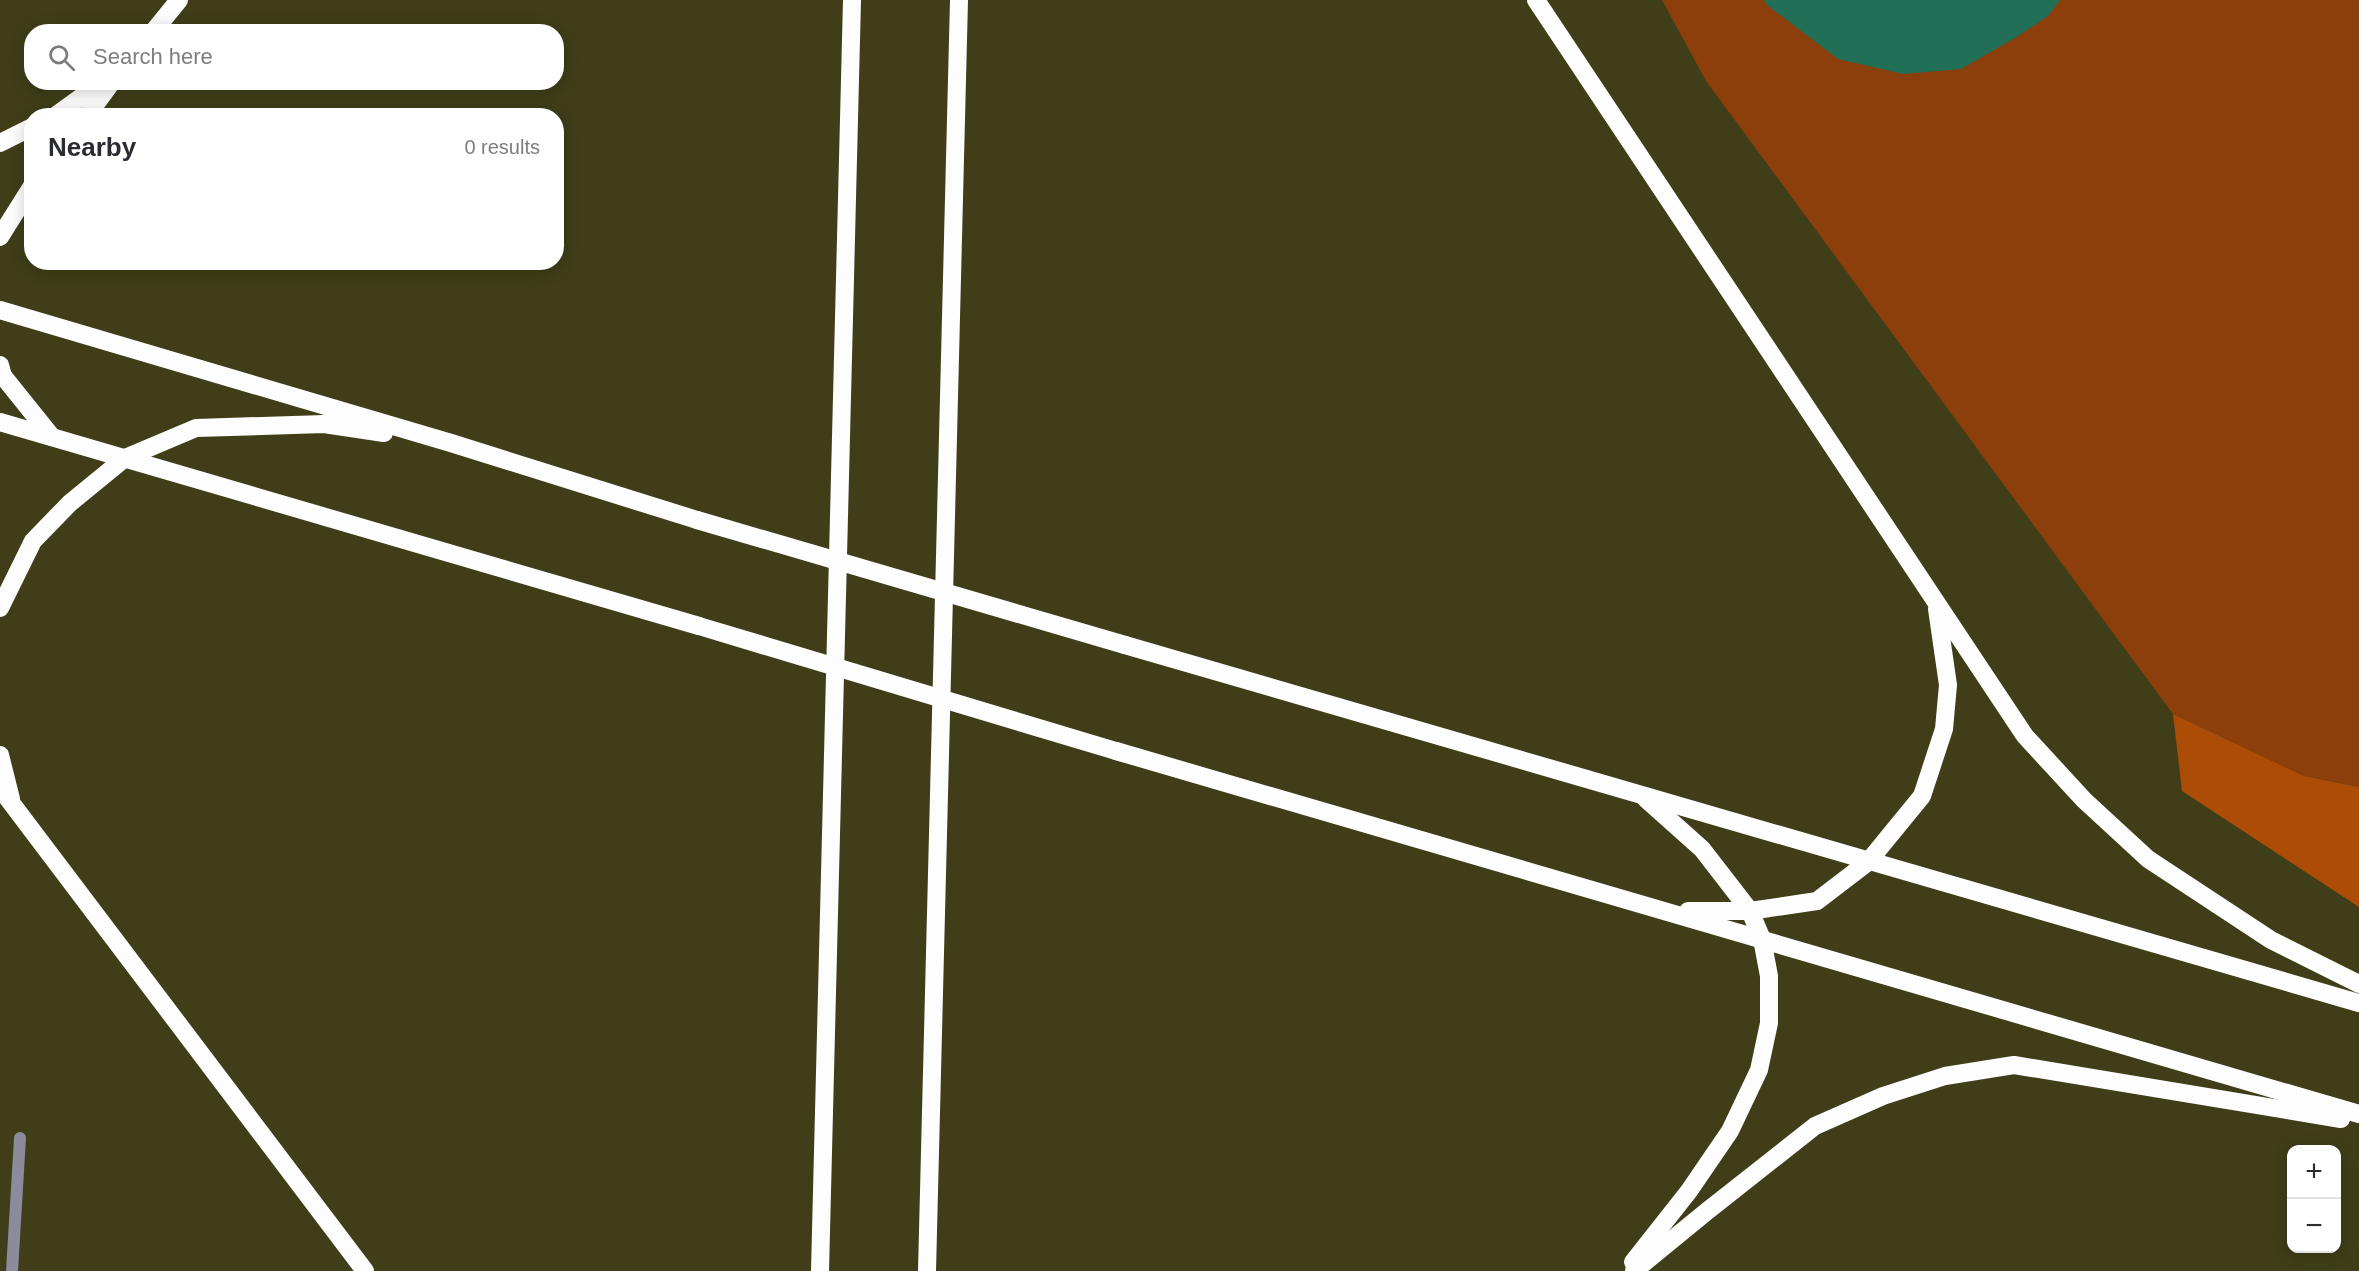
<!DOCTYPE html>
<meta charset="utf-8">
<style>
:root{--surface:#fff;--page:#f2f2f3;--text:#2b2b33;--muted:#7c7c81;--line:#e1e1e2}
body{margin:0;font-family:Arial,sans-serif;background:var(--page);color:var(--text)}
.controls{position:absolute;right:18px;bottom:18px;display:grid;overflow:hidden;border-radius:12px;box-shadow:0 3px 15px #0003}
.controls button{width:54px;height:54px;display:grid;place-items:center;padding:0;border:0;border-bottom:2px solid var(--line);background:var(--surface);color:var(--text);font:30px sans-serif}
.list{margin:0;padding:0;list-style:none}
h2{display:flex;justify-content:space-between;align-items:center;height:78px;margin:0;padding:0 24px;font-size:26px}
h2 small{font-size:20px;font-weight:400;color:var(--muted)}
.icon{flex:none;width:33px;height:33px;fill:none;stroke:currentColor;stroke-width:2;stroke-linecap:round;stroke-linejoin:round}
.map{position:relative;flex:none;width:2359px;height:1271px;overflow:hidden}
.search{position:absolute;background:var(--surface);box-shadow:0 3px 15px #0003;left:24px;top:24px;width:540px;height:66px;display:flex;align-items:center;gap:15px;box-sizing:border-box;padding:0 21px;border-radius:24px;color:var(--muted);font-size:22px}
.panel{position:absolute;background:var(--surface);box-shadow:0 3px 15px #0003;left:24px;top:108px;width:540px;height:162px;border-radius:24px}
.map>svg:first-child{display:block}
</style>
<div class="map">
<svg width="2359" height="1271" viewBox="0 0 2359 1271">
<rect width="100%" height="100%" fill="#3f3e19"/>
<path fill="#8c3f0b" d="M1662 0H2359V787L2304 776 2173 714 1706 81Z"/>
<path fill="#ad4c06" d="M2173 714 2304 776 2359 787V907L2182 791Z"/>
<path fill="#206f56" d="M1764 0H2060L2048 16 2015 38 1961 69 1903 74 1838 59 1767 5Z"/>
<g fill="none" stroke-linecap="round" stroke-linejoin="round">
<path stroke="#8b8b9c" stroke-width="12" d="M12 1271 20 1138"/>
<g stroke="#fdfdfd" stroke-width="18">
<path d="M1536 0 2025 736 2084 800 2148 859 2271 940 2359 984"/>
<path d="M153 32 179 0"/>
<path d="M55 116 102 82"/>
<path d="M87 116 112 82"/>
<path d="M0 143 32 127"/>
<path d="M0 237 32 186"/>
<path d="M0 310 451 443 697 520"/>
<path d="M0 365 3 376 52 437"/>
<path d="M0 422 699 626"/>
<path d="M0 608 33 541 70 503 125 458 196 428 324 424 384 433"/>
<path d="M1125 645 2359 1003"/>
<path d="M1116 751 2359 1114"/>
<path d="M0 755 11 799"/>
<path d="M0 788 365 1271"/>
<path d="M1688 911H1750L1817 901 1868 862 1922 796 1944 729 1948 685 1937 609"/>
<path d="M1633 1262 1689 1191 1730 1131 1759 1070 1769 1023V976L1762 939 1750 911 1702 849 1646 799"/>
<path d="M820 1271 852 0"/>
<path d="M927 1271 959 0"/>
<path d="M1634 1271 1706 1212 1815 1126 1883 1096 1945 1076 2014 1065 2341 1119"/>
</g>
<g stroke="#fdfdfd" stroke-width="18">
<path d="M697 520 1125 645"/>
<path d="M699 626 1116 751"/>
</g>
</g>
</svg>
<div class="controls">
<button>+</button>
<button>−</button>
</div>
<div class="search"><svg class="icon" aria-label="search" viewBox="0 0 24 24"><circle cx="10" cy="10" r="6"/><path d="M15 15l6 6"/></svg>Search here</div>
<section class="panel">
<h2>Nearby<small>0 results</small></h2>
<ul class="list">
</ul>
</section>
</div>
